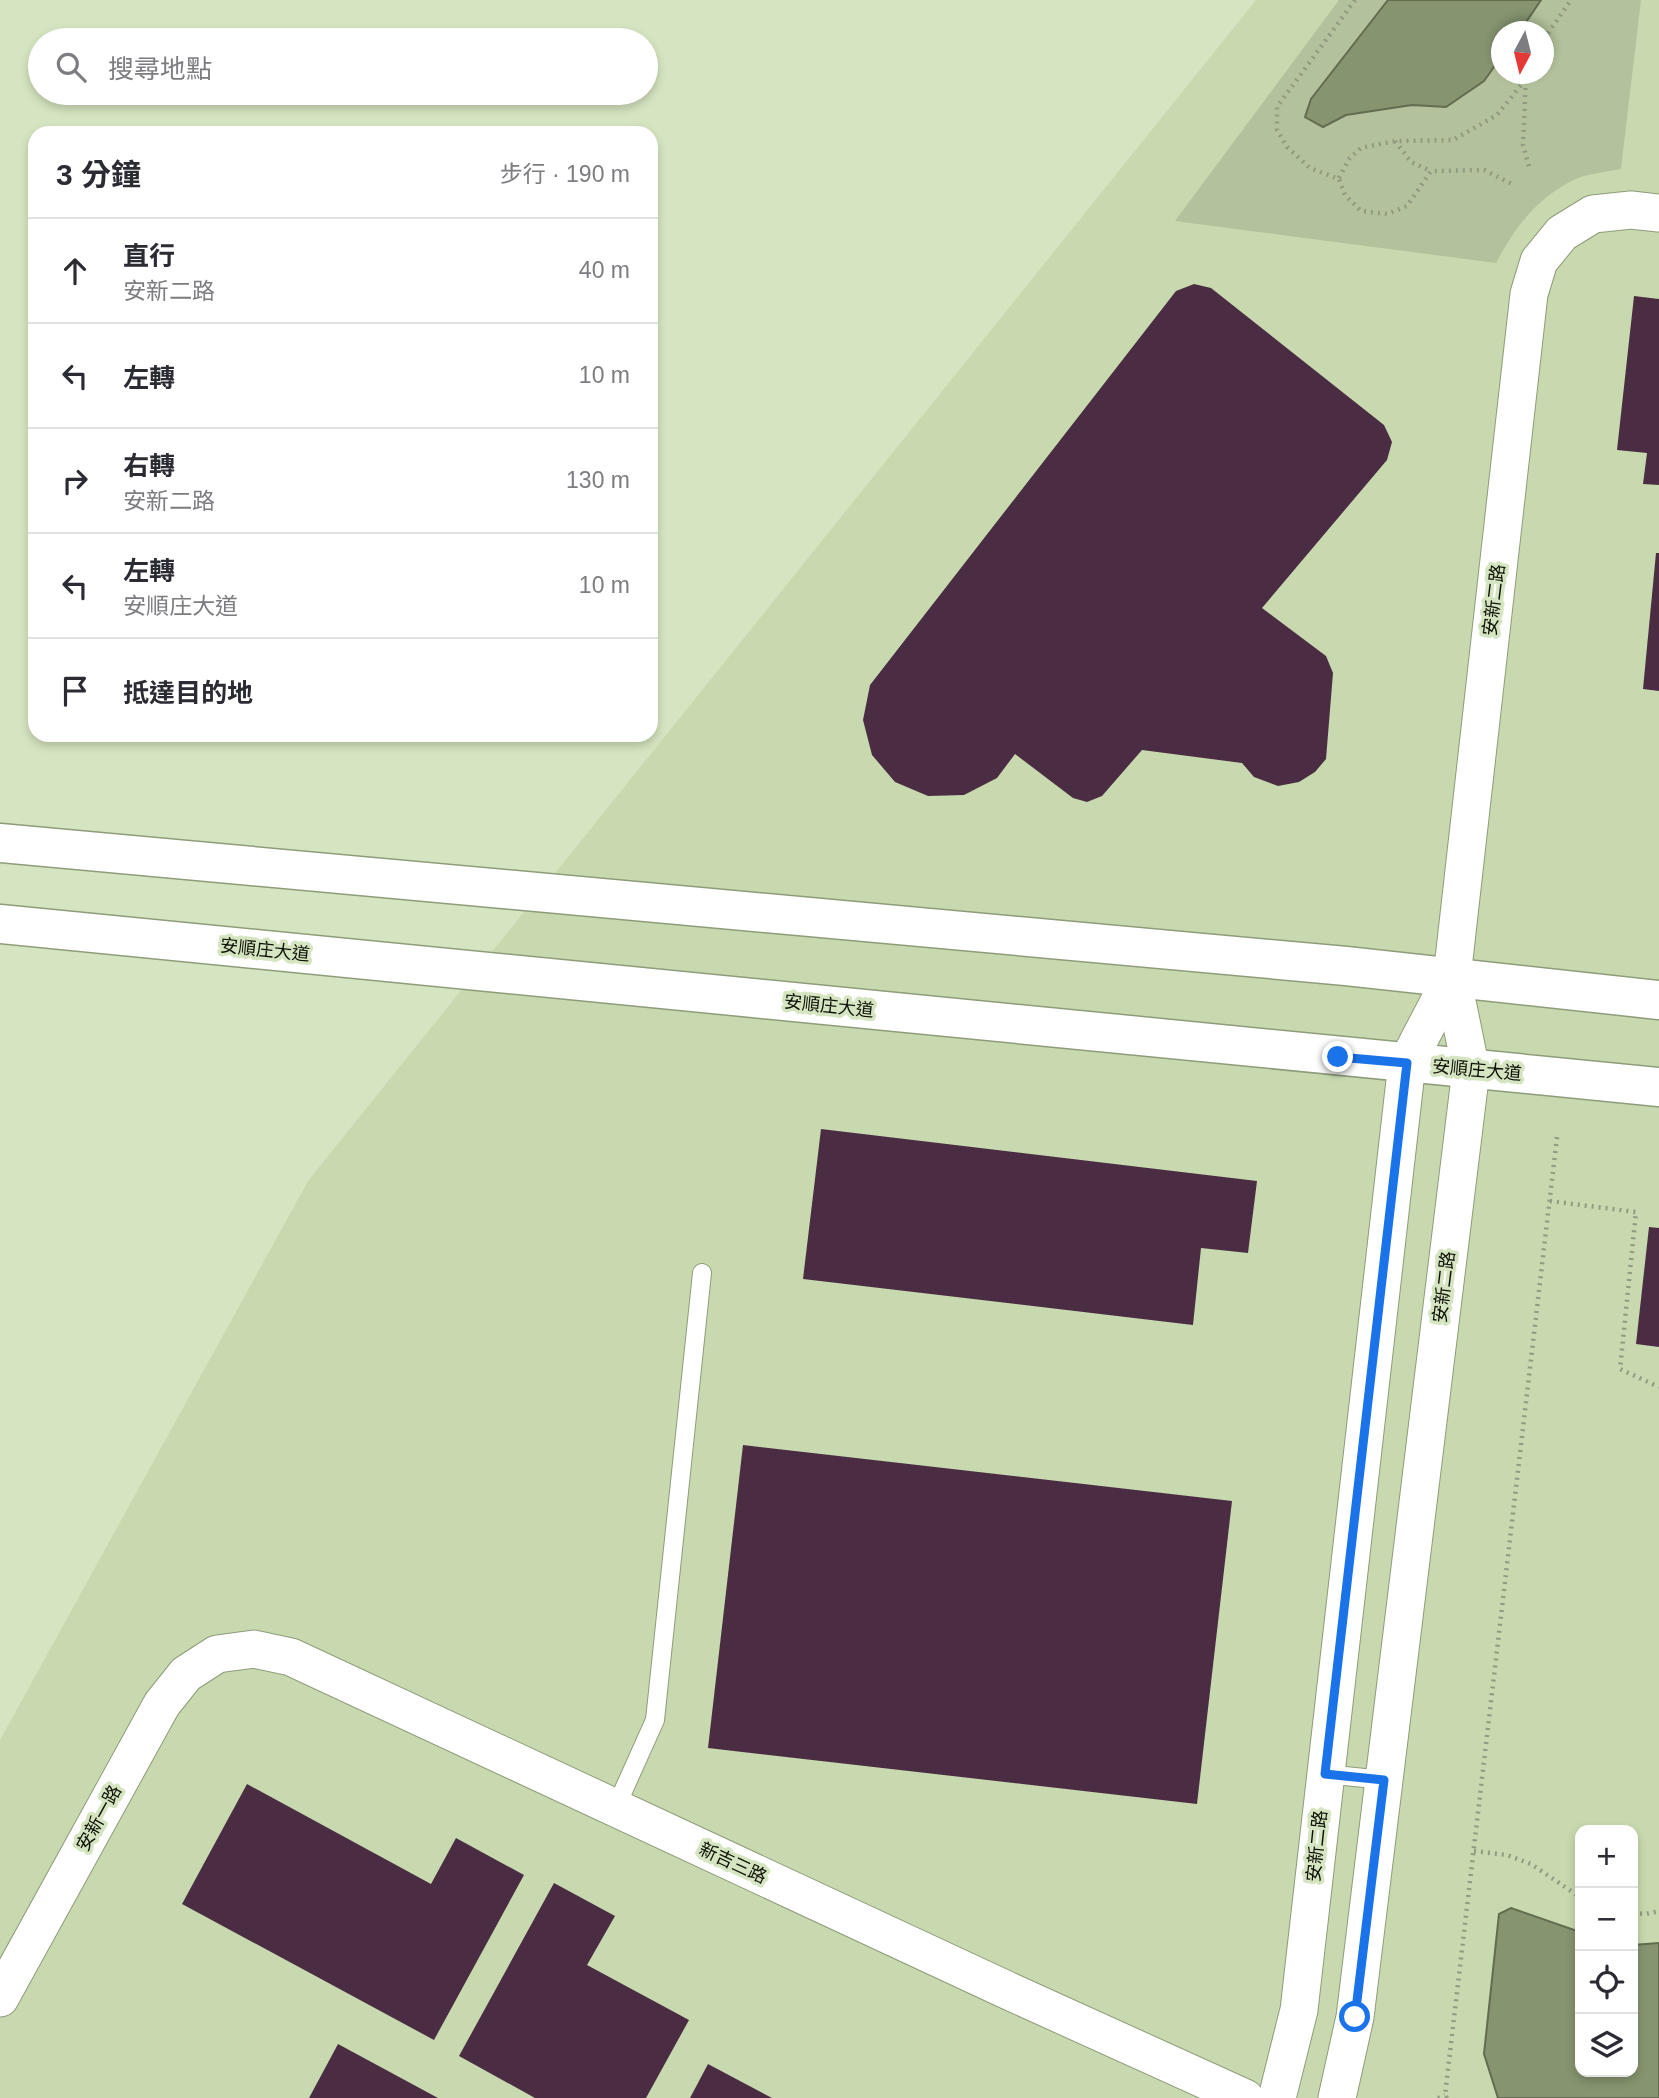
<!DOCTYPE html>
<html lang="zh-TW">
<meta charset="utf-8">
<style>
:root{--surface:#fff;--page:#f7f7f7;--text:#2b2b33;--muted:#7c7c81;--line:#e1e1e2}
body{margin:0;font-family:Arial,"Noto Sans TC",sans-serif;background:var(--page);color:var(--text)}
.controls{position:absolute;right:21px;bottom:21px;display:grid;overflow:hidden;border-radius:14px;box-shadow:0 4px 10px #0003}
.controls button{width:63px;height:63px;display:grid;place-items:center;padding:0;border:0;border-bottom:2px solid var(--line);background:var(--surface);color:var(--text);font:35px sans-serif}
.compass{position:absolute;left:1491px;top:21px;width:63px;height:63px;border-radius:50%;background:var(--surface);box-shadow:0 4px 10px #0003;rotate:187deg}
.stop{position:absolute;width:21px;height:21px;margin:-16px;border:5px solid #1a73e8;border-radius:50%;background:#fff}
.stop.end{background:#1a73e8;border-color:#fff;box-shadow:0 2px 7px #0008}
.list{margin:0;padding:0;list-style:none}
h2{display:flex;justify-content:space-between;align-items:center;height:91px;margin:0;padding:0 28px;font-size:30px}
h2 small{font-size:23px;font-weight:400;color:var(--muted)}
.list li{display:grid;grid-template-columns:46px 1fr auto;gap:21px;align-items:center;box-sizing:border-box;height:105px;padding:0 28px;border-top:2px solid var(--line)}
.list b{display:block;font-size:26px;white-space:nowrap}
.list p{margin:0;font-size:23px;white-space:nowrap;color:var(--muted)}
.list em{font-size:23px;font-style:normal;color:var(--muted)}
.icon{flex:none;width:38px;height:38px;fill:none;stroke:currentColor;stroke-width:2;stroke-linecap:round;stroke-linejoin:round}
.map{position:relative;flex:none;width:1659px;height:2098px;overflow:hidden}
.search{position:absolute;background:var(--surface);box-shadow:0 4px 10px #0003;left:28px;top:28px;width:630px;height:77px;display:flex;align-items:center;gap:18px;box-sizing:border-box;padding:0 24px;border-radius:38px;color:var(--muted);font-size:26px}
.panel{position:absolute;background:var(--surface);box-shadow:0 4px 10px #0003;left:28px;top:126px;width:630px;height:616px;border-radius:21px}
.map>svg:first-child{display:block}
</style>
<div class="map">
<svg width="1659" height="2098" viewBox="0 0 1659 2098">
<rect width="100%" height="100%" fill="#d6e5c1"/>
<path fill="#c8d9af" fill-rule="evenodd" d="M1256 0H1659V2098H0V1740L308 1181ZM1502 32H1544V74H1502ZM1580 1830H1633V2072H1580Z"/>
<path fill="#b3c29c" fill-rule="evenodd" d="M1339 0H1641L1621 169C1607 172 1591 173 1578 178 1539 195 1515 227 1496 263L1175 221ZM1502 32H1544V74H1502Z"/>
<g fill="#869570" stroke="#626d50" stroke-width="2">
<path d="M1388 0H1541L1520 31 1502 32 1501 57 1484 81 1446 107 1412 105 1346 115 1323 127 1305 117 1311 99Z"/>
<path d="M1511 1908 1580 1932V2072H1633V1945L1659 1943V2098H1498L1484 2054 1499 1914Z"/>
</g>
<g fill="#4b2d43">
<path d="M1194 284 1211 288 1384 425 1392 442 1387 460 1262 608 1326 656 1333 673 1326 759 1315 772 1299 782 1278 786 1254 777 1242 763 1142 750 1102 796 1087 802 1073 798 1015 754 997 778 964 795 928 796 895 782 872 755 863 720 870 685 1176 291Z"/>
<path d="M1634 296 1659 299V485L1643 484 1647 453 1617 450Z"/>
<path d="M1656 553H1659V691L1643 689Z"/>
<path d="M821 1129 1257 1181 1248 1253 1201 1248 1193 1325 803 1279Z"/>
<path d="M1649 1227 1659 1228V1347L1636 1344Z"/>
<path d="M743 1445 1232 1501 1197 1804 708 1748Z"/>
<path d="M247 1784 431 1884 456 1838 524 1875 434 2040 182 1904Z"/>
<path d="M554 1883 615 1916 587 1965 689 2020 646 2098H535L459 2056Z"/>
<path d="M338 2044 438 2098H309Z"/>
<path d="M708 2064 772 2098H690Z"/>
</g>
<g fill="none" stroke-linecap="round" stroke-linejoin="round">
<defs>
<g id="lane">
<path d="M1325 1774 1384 1780"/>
<path d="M616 1807 655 1720 702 1273"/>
</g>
<g id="street">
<path d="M0 1998 162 1704 186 1674 217 1654 254 1649 291 1657 1011 1992 1245 2098"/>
<path d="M1277 2098 1299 2010 1407 1063 1452 977"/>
<path d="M1337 2098 1355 2017 1471 1070 1452 977 1529 294 1539 261 1562 233 1593 214 1631 210 1659 213"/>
</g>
<g id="secondary">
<path d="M0 843 1346 966 1659 1000"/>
<path d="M0 924 1659 1087"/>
</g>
</defs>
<use href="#lane" stroke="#8e9c7a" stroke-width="20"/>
<use href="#street" stroke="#8e9c7a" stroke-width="39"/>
<use href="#secondary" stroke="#8e9c7a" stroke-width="41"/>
<g stroke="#909b80" stroke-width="4.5" stroke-dasharray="2 5" stroke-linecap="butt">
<path d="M1355 0 1277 107V130L1287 147 1310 168 1339 179 1345 195 1361 211 1387 214 1407 206 1431 171 1484 170 1514 185"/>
<path d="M1544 39 1571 0"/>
<path d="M1526 74 1523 145 1530 170"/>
<path d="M1395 141 1411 162 1431 171"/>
<path d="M1339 178 1349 159 1361 148 1395 141 1453 140 1497 115 1525 80"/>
<path d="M1550 1201 1636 1212 1620 1369 1659 1387"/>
<path d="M1474 1851 1507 1855 1531 1864 1580 1897"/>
<path d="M1633 1913 1646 1914 1659 1911"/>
<path d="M1438 2098 1445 2095"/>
<path d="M1447 2098 1445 2095 1557 1137"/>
</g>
<use href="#lane" stroke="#fff" stroke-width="18"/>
<use href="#street" stroke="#fff" stroke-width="37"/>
<use href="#secondary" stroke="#fff" stroke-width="38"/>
</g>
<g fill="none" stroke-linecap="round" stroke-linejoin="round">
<path stroke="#1a73e8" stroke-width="9" d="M1338 1057 1407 1063 1325 1774 1384 1780 1355 2017"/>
</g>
<g text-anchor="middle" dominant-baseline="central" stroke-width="7" stroke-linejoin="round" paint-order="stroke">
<g font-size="18" fill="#0d1106" stroke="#d6e5c1">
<text transform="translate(1494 600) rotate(-83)">安新二路</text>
<text transform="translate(265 950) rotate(6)">安順庄大道</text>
<text transform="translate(829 1006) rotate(6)">安順庄大道</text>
<text transform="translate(1477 1070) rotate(5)">安順庄大道</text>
<text transform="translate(1444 1287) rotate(-83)">安新二路</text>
<text transform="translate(99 1818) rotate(-61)">安新一路</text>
<text transform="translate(1317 1846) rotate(-84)">安新二路</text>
<text transform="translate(733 1863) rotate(25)">新吉三路</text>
</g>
</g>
</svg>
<div class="controls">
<button>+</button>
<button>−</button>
<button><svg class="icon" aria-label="locate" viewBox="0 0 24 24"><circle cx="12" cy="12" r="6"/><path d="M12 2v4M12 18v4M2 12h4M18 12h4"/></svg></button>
<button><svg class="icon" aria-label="layers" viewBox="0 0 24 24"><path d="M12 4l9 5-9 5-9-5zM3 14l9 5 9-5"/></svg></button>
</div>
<svg class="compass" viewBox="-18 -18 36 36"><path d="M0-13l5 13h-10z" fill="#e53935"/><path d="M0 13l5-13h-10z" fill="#7c7c81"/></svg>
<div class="stop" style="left:1355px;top:2017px"></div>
<div class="stop end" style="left:1338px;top:1057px"></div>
<div class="search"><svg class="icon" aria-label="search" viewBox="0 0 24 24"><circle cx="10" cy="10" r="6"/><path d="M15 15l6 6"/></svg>搜尋地點</div>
<section class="panel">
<h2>3 分鐘<small>步行 · 190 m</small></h2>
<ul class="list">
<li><svg class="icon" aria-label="ahead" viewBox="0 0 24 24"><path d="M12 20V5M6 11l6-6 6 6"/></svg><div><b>直行</b><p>安新二路</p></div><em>40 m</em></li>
<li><svg class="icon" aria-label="left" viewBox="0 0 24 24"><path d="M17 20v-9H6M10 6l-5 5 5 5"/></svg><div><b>左轉</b></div><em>10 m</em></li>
<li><svg class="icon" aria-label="right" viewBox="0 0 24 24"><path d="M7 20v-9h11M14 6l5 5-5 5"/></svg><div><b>右轉</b><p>安新二路</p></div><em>130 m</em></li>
<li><svg class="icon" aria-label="left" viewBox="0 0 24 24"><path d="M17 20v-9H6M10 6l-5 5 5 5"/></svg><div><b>左轉</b><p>安順庄大道</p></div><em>10 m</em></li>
<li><svg class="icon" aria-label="arrive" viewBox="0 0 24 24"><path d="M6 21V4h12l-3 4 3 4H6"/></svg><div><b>抵達目的地</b></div></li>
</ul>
</section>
</div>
